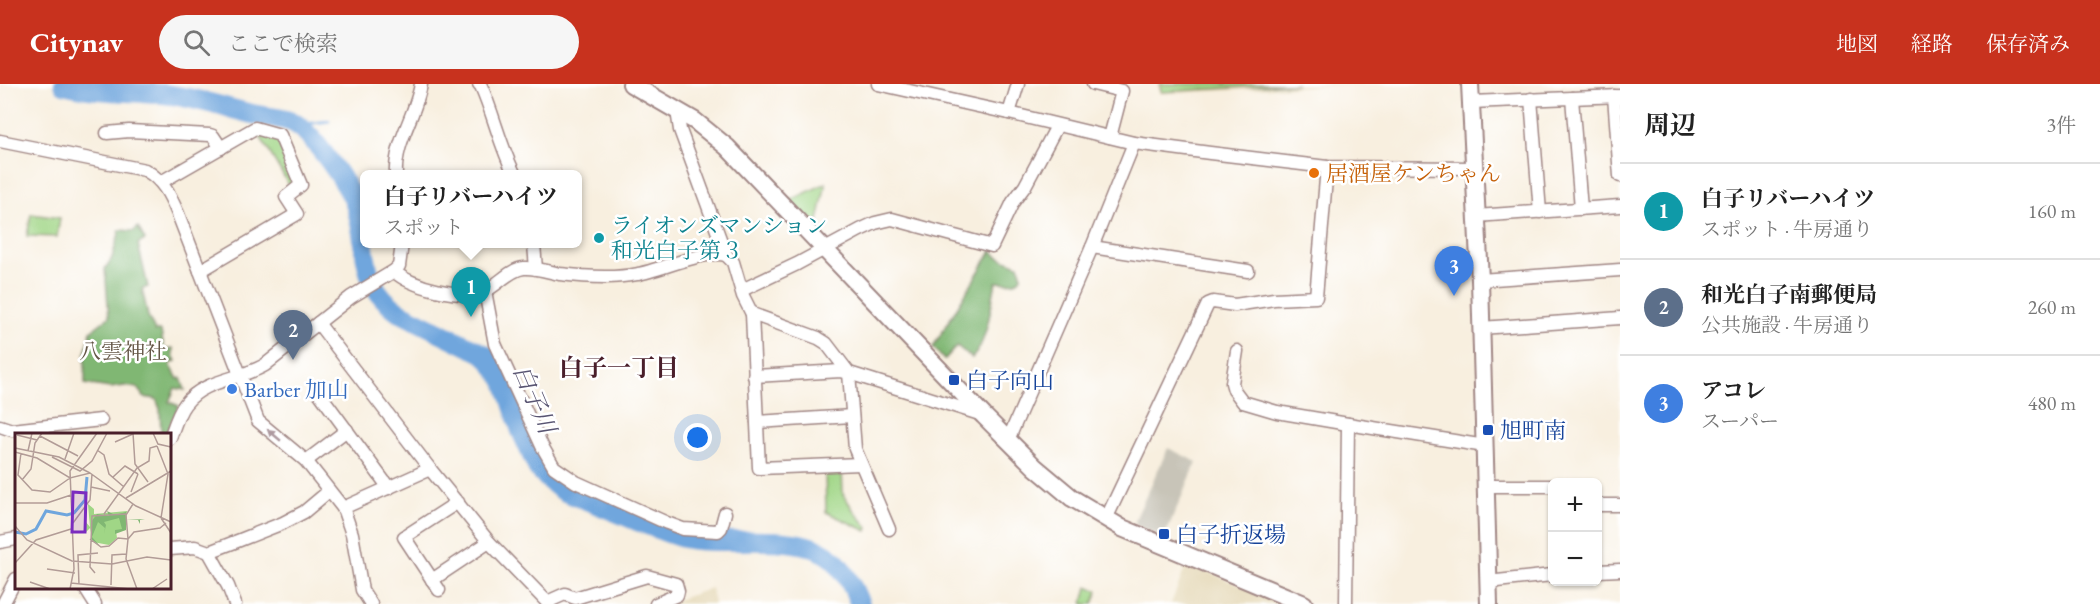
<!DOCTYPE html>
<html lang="ja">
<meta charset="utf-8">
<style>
:root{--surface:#fff;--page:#f6f6f6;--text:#222;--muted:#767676;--line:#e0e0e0;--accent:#c8321e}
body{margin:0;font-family:"EB Garamond","Noto Serif JP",serif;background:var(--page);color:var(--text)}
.controls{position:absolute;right:18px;bottom:18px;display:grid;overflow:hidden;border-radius:9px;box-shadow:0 2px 4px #0004}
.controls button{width:54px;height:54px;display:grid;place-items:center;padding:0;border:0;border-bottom:2px solid var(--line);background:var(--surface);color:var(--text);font:30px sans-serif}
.you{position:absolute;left:698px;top:354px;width:21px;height:21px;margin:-15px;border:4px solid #fff;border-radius:50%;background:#1a73e8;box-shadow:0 0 0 9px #1a73e833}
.badge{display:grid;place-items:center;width:39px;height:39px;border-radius:50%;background:var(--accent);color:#fff;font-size:20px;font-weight:700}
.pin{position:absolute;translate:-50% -50px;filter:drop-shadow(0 2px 3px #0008)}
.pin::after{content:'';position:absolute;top:32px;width:21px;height:18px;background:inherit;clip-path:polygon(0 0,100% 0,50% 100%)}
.popup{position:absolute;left:360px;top:86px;width:222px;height:78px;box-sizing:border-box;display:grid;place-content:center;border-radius:9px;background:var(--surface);filter:drop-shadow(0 2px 4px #0005);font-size:20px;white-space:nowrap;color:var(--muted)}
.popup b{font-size:22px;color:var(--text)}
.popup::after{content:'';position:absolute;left:50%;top:100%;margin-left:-12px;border:12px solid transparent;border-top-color:var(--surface)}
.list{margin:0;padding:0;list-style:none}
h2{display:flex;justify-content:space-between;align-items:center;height:78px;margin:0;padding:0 24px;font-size:26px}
h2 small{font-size:20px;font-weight:400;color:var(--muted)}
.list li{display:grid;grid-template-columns:39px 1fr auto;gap:18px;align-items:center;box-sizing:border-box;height:96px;padding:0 24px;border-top:2px solid var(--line)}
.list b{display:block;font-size:22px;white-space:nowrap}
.list p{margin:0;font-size:20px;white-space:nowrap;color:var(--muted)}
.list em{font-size:20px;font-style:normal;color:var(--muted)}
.icon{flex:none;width:33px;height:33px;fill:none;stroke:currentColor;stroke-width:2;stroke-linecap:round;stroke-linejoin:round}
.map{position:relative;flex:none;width:1620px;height:520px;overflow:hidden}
header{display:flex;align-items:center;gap:36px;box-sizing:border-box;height:84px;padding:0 30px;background:var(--accent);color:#fff}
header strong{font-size:28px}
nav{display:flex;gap:33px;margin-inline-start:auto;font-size:21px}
.search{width:420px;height:54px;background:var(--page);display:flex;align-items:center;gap:15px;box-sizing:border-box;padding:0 21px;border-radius:33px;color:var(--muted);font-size:22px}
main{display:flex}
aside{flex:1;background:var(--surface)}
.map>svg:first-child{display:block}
</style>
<header>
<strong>Citynav</strong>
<div class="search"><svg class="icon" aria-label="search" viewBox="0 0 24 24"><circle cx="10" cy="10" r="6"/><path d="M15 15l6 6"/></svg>ここで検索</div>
<nav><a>地図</a><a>経路</a><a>保存済み</a></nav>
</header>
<main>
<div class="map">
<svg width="1620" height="520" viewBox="0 0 1620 520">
<rect width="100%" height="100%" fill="#fff"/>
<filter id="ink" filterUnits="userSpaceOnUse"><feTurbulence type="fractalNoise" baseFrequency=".0167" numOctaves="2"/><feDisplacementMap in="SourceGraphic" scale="12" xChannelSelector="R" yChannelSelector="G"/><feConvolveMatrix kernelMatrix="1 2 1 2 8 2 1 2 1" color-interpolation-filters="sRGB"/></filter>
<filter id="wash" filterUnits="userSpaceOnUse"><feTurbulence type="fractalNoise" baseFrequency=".008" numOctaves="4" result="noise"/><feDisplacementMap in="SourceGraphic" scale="24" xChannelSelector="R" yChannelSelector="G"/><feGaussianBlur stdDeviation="1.35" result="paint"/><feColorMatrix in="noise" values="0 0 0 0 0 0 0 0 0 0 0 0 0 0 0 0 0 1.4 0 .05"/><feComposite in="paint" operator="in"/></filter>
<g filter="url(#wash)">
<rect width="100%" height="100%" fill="#f8efdf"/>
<g fill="#e6daba">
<path d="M1158 0H1356L1159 10Z"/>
<path d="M1187 479 1283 520H1171Z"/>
<path d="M711 504 714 520H667Z"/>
</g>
<path fill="#c8c4b8" d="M1168 364 1197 378 1164 453 1136 441 1135 436Z"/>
<g fill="#a0d686" stroke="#757a58" stroke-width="1.5">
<path d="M1160 0H1297L1161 8Z"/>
<path d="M258 49 278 55 296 99 290 103Z"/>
<path d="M826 99 816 146 789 117Z"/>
<path d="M31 130 60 134 57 153 27 152Z"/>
<path d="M825 385H842L843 410 854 427 868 443 867 447 826 428Z"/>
<path d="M1087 503 1098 507 1093 520H1083Z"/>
</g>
<g fill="#80b773" stroke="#656b4f" stroke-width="1.5">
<path d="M138 143 145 156 138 160 148 203 142 205 148 232 155 247H161L164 265 173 264V271L176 277 170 280 178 295 181 294 185 306 175 304 169 318 179 322 166 350 161 349 160 325 156 315 144 313 137 304 125 302 110 304 85 300V270L91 247 109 233 105 185 112 174 120 146 134 147Z"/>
<path d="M992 166 996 172 1018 181C1029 201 1010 199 996 198 991 220 988 258 972 274L957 262 944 276 933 263Z"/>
</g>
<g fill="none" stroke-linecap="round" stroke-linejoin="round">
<path stroke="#6fa6dd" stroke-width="3" d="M297 41 329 37"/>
<path stroke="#6fa6dd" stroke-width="20" d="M64 0C98 9 129 7 163 10 193 13 223 23 252 30 265 33 284 33 296 40 313 51 348 101 355 120 371 165 355 199 401 229L486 271 505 297 521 347 538 385 551 398 565 408C589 417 613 427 637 437 651 442 665 449 680 453 724 465 801 443 835 477 846 489 854 505 860 520"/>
</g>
</g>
<g filter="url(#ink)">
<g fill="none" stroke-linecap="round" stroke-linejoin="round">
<defs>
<g id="street">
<path d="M479 0 481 2C494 31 500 62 515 91"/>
<path d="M878 0 1009 29"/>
<path d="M1018 0 1009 29 1134 59 1210 69 1327 83 1475 84"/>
<path d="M1093 0 1122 7 1110 53"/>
<path d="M1614 12 1620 92"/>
<path d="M1572 14 1581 125"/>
<path d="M1531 15 1540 128"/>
<path d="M1471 18 1620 12"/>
<path d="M681 28 678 33 680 46 726 171 733 178 743 212 752 230 818 254 826 259 849 289 983 331"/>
<path d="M107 49 129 47 210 51 213 52 221 64"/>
<path d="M0 57 145 86C163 96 170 111 178 130L258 337 306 377 343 424 352 450 362 506 371 520"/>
<path d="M396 91C394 59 416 31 421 0"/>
<path d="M161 98 255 44 280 51 301 101 286 113 297 130 200 187"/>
<path d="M1476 132 1620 122"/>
<path d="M534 160 536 185"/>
<path d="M1092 163 1248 187"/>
<path d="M394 187C410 203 464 216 485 207 498 201 510 185 524 184 536 183 549 188 560 190 585 193 614 195 638 190 661 186 706 165 726 171"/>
<path d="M1480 196 1620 186"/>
<path d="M742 206 797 180 860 146 875 139 892 135 992 162 1013 118 1025 102 1057 42"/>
<path d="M485 207 495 260 542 362 554 383 576 398 667 439 683 445 718 447 721 444 725 429"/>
<path d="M752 230 759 384 861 380"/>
<path d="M318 239 430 385 489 458 549 520"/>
<path d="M1481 244 1620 234"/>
<path d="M1237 267 1232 299 1234 306 1243 318 1277 328 1348 340"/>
<path d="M754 292 841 287 849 289 855 365 889 445"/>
<path d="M317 306 389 404"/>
<path d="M757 338 852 332"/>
<path d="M0 342 12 346 101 336"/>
<path d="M170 354C174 343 178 329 185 320 204 295 240 296 265 281L351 213 394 187 399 182 402 160"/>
<path d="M1008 356 1092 163 1134 59"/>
<path d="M306 377 347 346"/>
<path d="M1485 402H1552"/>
<path d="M1598 421H1620"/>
<path d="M343 424 430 385"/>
<path d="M1106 435 1208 220 1213 218 1235 221 1274 215 1316 213 1327 83"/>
<path d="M0 458 16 455"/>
<path d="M170 465 195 463 209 468 240 456 283 439 304 428 329 407"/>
<path d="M209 468 228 502 235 520"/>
<path d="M1598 487 1620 486"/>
<path d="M432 496 489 458"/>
<path d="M1488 498 1552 491"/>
<path d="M85 504 95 520"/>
<path d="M439 506 404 453 458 418"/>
<path d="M547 518 565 510 575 514 647 492 676 500 678 507 677 511 656 520"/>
<path d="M3 520 16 495"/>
<path d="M1346 520 1348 340 1485 362"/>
</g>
<g id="secondary">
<path d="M631 0 695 37 727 63 984 332 1035 383 1072 414 1122 444 1304 520"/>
<path d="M1470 0 1480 196 1489 520"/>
</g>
</defs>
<use href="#street" stroke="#a18785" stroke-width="15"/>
<use href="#secondary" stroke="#a18785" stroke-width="20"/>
<use href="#street" stroke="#fff" stroke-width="12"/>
<use href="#secondary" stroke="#fff" stroke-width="16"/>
</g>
<defs><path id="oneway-solid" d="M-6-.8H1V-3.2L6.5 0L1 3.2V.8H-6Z" transform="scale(1.5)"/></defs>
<use fill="#ae9aa0" href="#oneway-solid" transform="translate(274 351) rotate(-140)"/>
</g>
<circle fill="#e8710a" stroke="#fff" stroke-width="2" cx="1314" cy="89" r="6"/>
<circle fill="#0f9aa8" stroke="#fff" stroke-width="2" cx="599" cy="154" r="6"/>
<g fill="#1a4fb4" stroke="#fff" stroke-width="2">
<rect x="948" y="290" width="12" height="12" rx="3"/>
<rect x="1482" y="340" width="12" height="12" rx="3"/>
<rect x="1158" y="444" width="12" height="12" rx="3"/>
</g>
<circle fill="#3f7fe0" stroke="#fff" stroke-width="2" cx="232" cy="305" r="6"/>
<g text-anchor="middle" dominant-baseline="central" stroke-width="5" stroke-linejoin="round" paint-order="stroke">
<g font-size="22" fill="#c56008" stroke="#fff" text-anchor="start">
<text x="1326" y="89">居酒屋ケンちゃん</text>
</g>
<g font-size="22" fill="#0d838f" stroke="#fff" text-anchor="start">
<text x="611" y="141">ライオンズマンション<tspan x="611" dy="25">和光白子第３</tspan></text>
</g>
<g font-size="22" fill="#645646" stroke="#fff">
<text x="123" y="267">八雲神社</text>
</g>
<g font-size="22" fill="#164399" stroke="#fff" text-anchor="start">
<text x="966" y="296">白子向山</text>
<text x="1500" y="346">旭町南</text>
<text x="1176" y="450">白子折返場</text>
</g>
<g font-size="22" fill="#366cbe" stroke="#fff" text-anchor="start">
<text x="244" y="305">Barber 加山</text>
</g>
<g font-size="24" font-weight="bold" fill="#4a1f2b" stroke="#fff">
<text x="619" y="283">白子一丁目</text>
</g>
<g font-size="24" font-style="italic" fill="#595572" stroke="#fff">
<text transform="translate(535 315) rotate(67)">白子川</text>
</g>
</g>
<g transform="translate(15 349)">
<rect width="156" height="156" fill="#f8efdf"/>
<path d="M73 71 79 76V81L112 78 111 97 101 98 102 105 94 112 78 109 75 95 70 100V88L75 94Z" fill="#a0d686"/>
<path d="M92 78 100 82 111 79V87L130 86 125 87V91L123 87H111V97L100 101V97L107 96 104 85 89 89 91 92 89 101 90 95 83 89 77 104 85 113 76 106V89L82 81 94 83Z" fill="#80b773"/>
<path fill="none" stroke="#6fa6dd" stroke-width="3" d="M0 99 11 101 21 96 31 78 52 82 59 80 70 67 72 44"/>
<path fill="none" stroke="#b29c97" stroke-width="1.5" d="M118 0 120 31 133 49M138 0 143 11 156 14M2 2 22 7M25 3 63 23M100 9 118 1M142 13 153 41 146 85M0 15 44 24 75 40M82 17 89 22 94 41 109 54M13 18 17 0M0 19 22 25 55 45 75 40 121 73 156 89M6 20 3 42 17 57 35 59 55 45M37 24 65 38 77 28 92 0M50 26 59 0M98 44 110 33 123 41M7 47 16 36 20 10 27 0M76 54 95 58M116 59 123 41M111 65 156 38M0 70H32L56 62M89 81 122 35 134 28 135 15 142 13M146 85 156 100M58 90 75 67 77 41M0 93 12 107 57 128 97 131M75 106 86 114 94 113 103 105 113 106M113 106 111 82 118 71M0 130 21 107 56 96M97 131 132 124 156 127M32 136 60 140M80 140 75 134 77 83 111 81M15 149 35 156M56 150 115 156M64 152 63 122 83 120M96 152 97 122 111 121M55 156 59 136 55 38 82 0M122 156 111 126 113 106 119 99 145 95 151 90M137 156 152 146"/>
<path fill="#7b2cbf" fill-opacity="0.15" stroke="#7b2cbf" stroke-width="3" d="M58 59 71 60 70 99H57Z"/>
<rect width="156" height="156" fill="none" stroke="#4a1f2b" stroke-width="3"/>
</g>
</svg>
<div class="controls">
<button>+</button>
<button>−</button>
</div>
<div class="you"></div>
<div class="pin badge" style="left:471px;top:233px;background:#0f9aa8">1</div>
<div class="popup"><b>白子リバーハイツ</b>スポット</div>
<div class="pin badge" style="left:293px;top:276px;background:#5c6f8a">2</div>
<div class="pin badge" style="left:1454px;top:212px;background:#3f7fe0">3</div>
</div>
<aside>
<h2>周辺<small>3件</small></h2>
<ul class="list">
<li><span class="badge" style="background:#0f9aa8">1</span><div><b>白子リバーハイツ</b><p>スポット · 牛房通り</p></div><em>160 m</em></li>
<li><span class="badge" style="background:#5c6f8a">2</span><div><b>和光白子南郵便局</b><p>公共施設 · 牛房通り</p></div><em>260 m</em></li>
<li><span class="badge" style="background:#3f7fe0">3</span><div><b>アコレ</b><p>スーパー</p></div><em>480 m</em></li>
</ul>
</aside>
</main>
